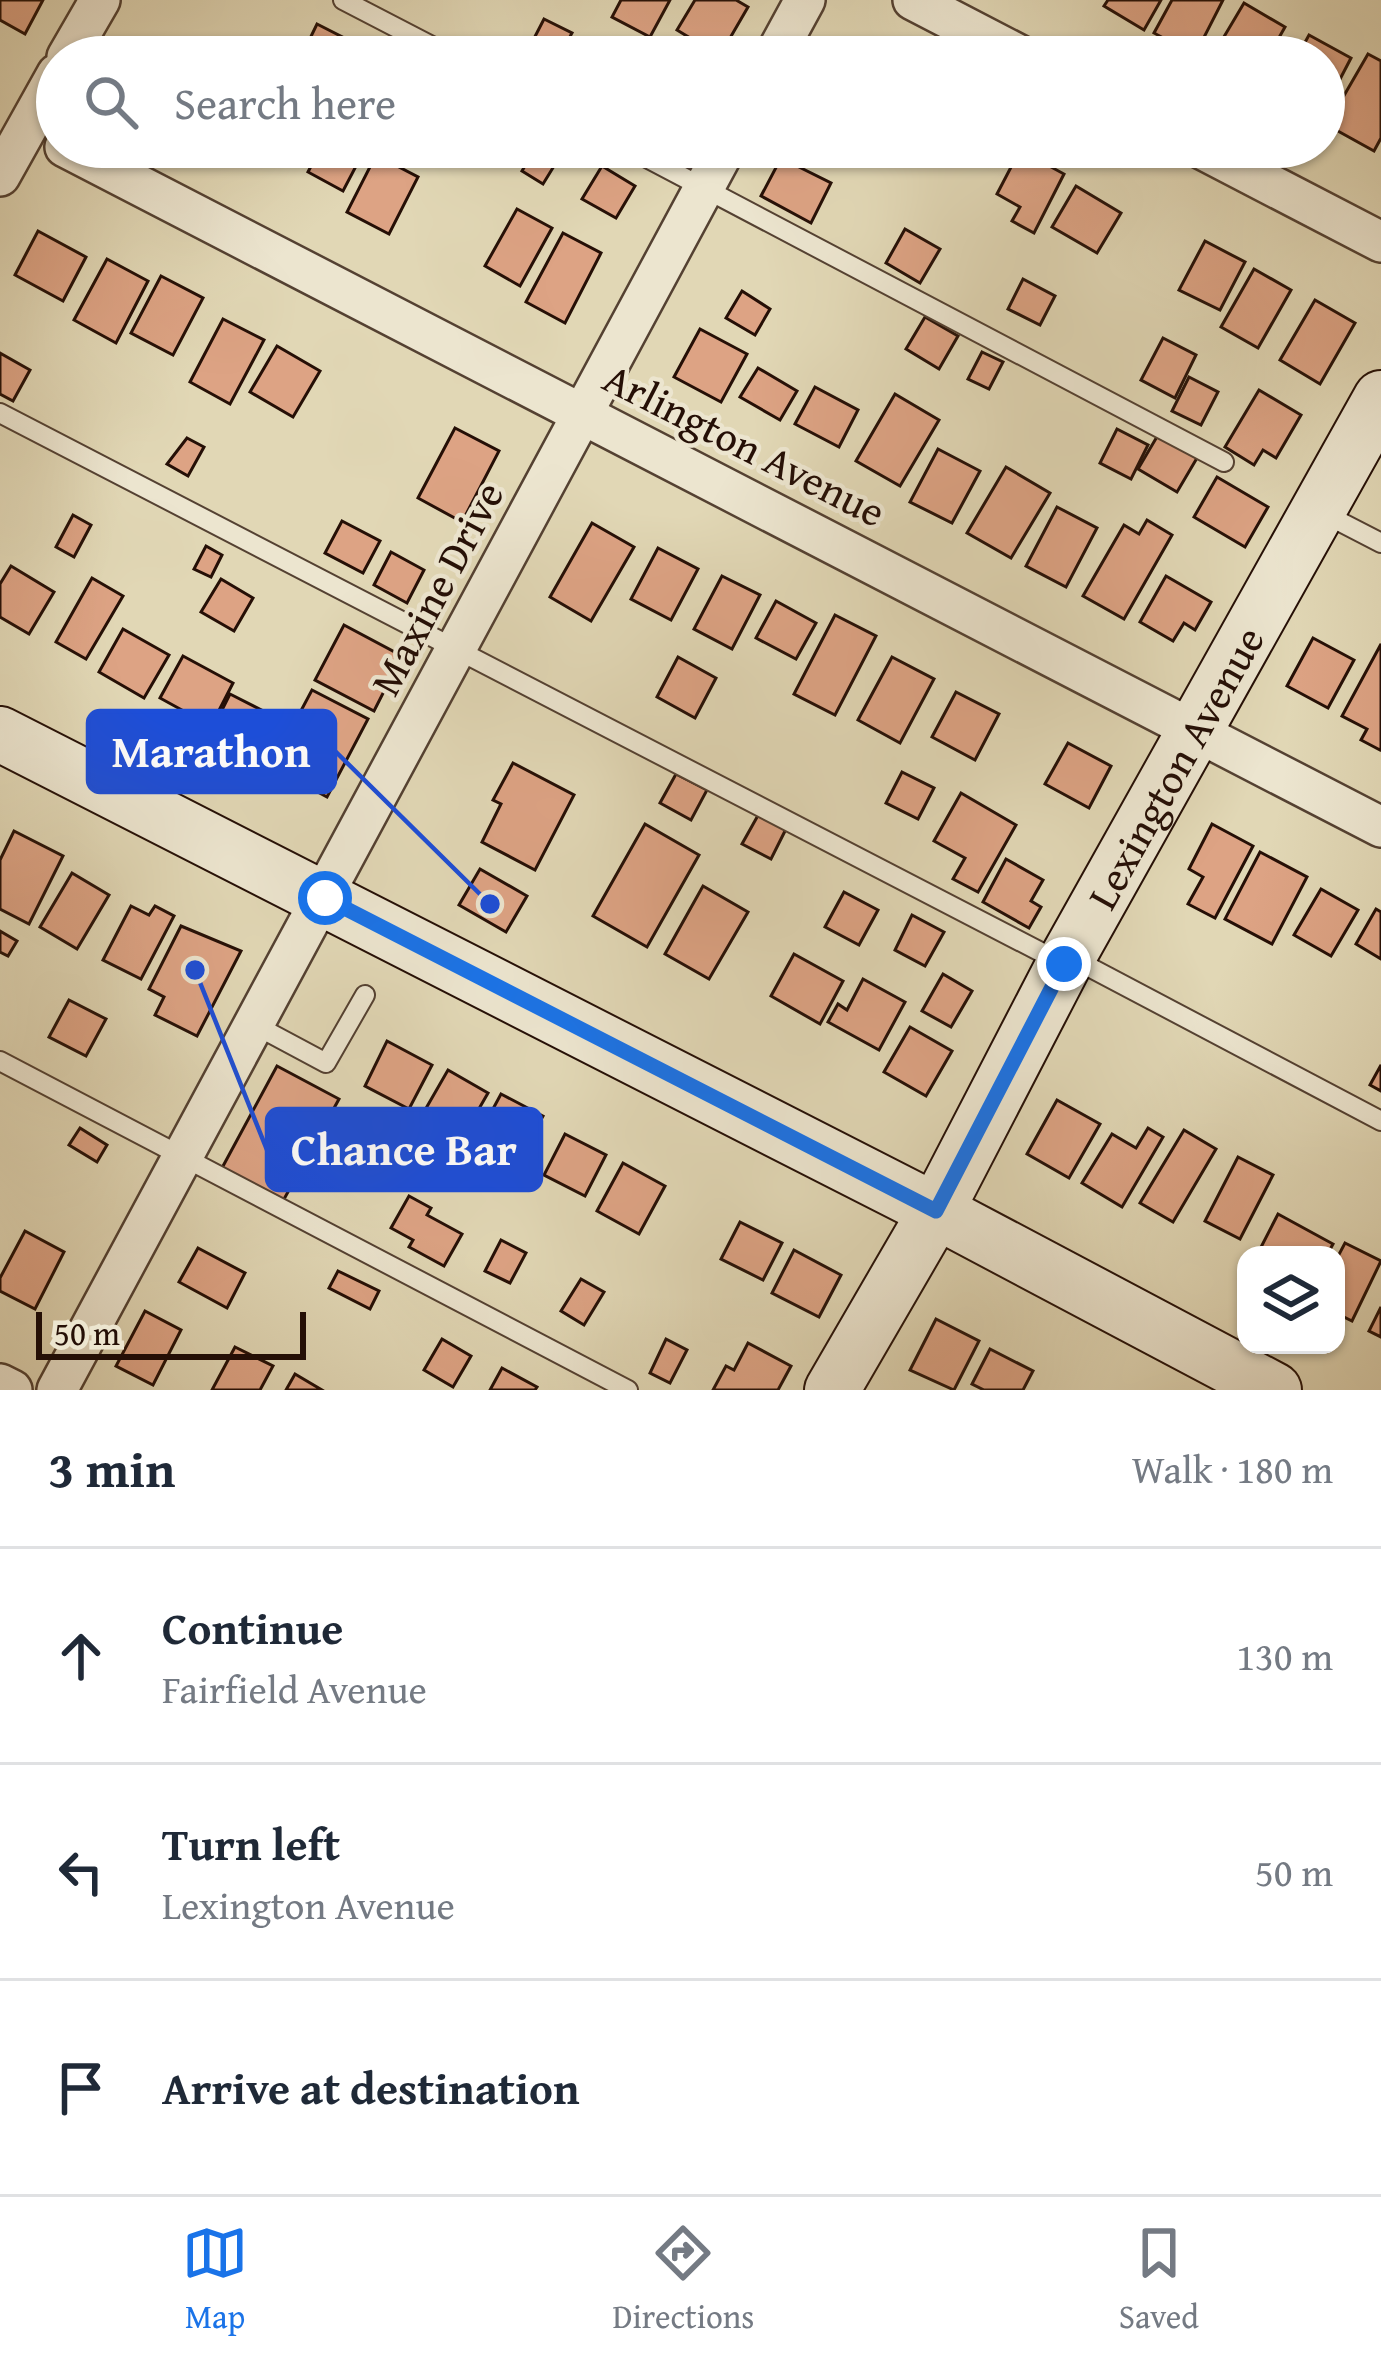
<!DOCTYPE html>
<meta charset="utf-8">
<style>
:root{--surface:#fff;--page:#f2f2f3;--text:#1f2937;--muted:#747a83;--line:#e0e1e3;--accent:#1a73e8}
body{margin:0;font-family:"Gentium Book Plus",serif;background:var(--page);color:var(--text)}
.controls{position:absolute;right:36px;bottom:36px;display:grid;overflow:hidden;border-radius:24px;box-shadow:0 3px 9px #0004}
.controls button{width:108px;height:108px;display:grid;place-items:center;padding:0;border:0;border-bottom:3px solid var(--line);background:var(--surface);color:var(--text);font:60px sans-serif}
.scale{position:absolute;left:36px;bottom:30px;width:270px;box-sizing:border-box;padding-left:12px;border:6px solid #250f06;border-top:0;font-size:33px;line-height:42px;white-space:nowrap;color:#250f06;-webkit-text-stroke:9px #ece5cf;paint-order:stroke}
.stop{position:absolute;width:36px;height:36px;margin:-27px;border:9px solid #1a73e8;border-radius:50%;background:#fff}
.stop.end{background:#1a73e8;border-color:#fff;box-shadow:0 3px 12px #0008}
.list{margin:0;padding:0;list-style:none}
h2{display:flex;justify-content:space-between;align-items:center;height:156px;margin:0;padding:0 48px;font-size:51px}
h2 small{font-size:39px;font-weight:400;color:var(--muted)}
.list li{display:grid;grid-template-columns:78px 1fr auto;gap:36px;align-items:center;box-sizing:border-box;height:216px;padding:0 48px;border-top:3px solid var(--line)}
.list b{display:block;font-size:45px;white-space:nowrap}
.list p{margin:0;font-size:39px;white-space:nowrap;color:var(--muted)}
.list em{font-size:39px;font-style:normal;color:var(--muted)}
.icon{flex:none;width:66px;height:66px;fill:none;stroke:currentColor;stroke-width:2;stroke-linecap:round;stroke-linejoin:round}
.map{position:relative;flex:none;width:1381px;height:1390px;overflow:hidden}
.search{position:absolute;background:var(--surface);box-shadow:0 3px 9px #0004;left:36px;right:36px;top:36px;height:132px;display:flex;align-items:center;gap:30px;box-sizing:border-box;padding:0 42px;border-radius:66px;color:var(--muted);font-size:45px}
.sheet{height:804px;background:var(--surface)}
nav{display:flex;justify-content:space-around;align-items:center;box-sizing:border-box;height:168px;border-top:3px solid var(--line);background:var(--surface);font-size:33px;color:var(--muted)}
nav a{display:grid;justify-items:center;gap:6px}
nav .on{color:var(--accent)}
.map>svg:first-child{display:block}
</style>
<div class="map">
<svg width="1381" height="1390" viewBox="0 0 1381 1390">
<rect width="100%" height="100%" fill="#e1d7b5"/>
<filter id="stains"><feTurbulence type="fractalNoise" baseFrequency=".00167" numOctaves="4"/><feColorMatrix values="0 0 0 0 .2 0 0 0 0 .09 0 0 0 0 .02 0 0 0 .5 -.17"/></filter>
<radialGradient id="worn" r=".72"><stop offset=".6" stop-color="#630" stop-opacity="0"/><stop offset="1" stop-color="#630" stop-opacity=".3"/></radialGradient>
<g fill="#dda384" stroke="#250f06" stroke-width="3">
<path d="M0 0H43L25 34 0 20Z"/>
<path d="M621 0H670L650 37 612 17Z"/>
<path d="M695 0H736L748 7 719 57H661L672 39 695 52 700 44 677 30Z"/>
<path d="M1108 0H1161L1144 30 1104 6Z"/>
<path d="M1172 0H1223L1195 55 1154 33Z"/>
<path d="M1244 3 1285 27 1268 57H1212Z"/>
<path d="M544 19 572 33 559 57 526 54Z"/>
<path d="M317 24 356 44 349 57H301Z"/>
<path d="M1309 35 1351 58 1326 106 1324 57H1297Z"/>
<path d="M1368 54 1381 61V138L1374 151 1327 125Z"/>
<path d="M253 147H298L288 165Z"/>
<path d="M321 147 365 149 343 191 308 172Z"/>
<path d="M495 147H528L521 161Z"/>
<path d="M536 147 562 153 543 184 522 171Z"/>
<path d="M1020 150 1064 174 1034 233 1012 221 1020 207 997 194Z"/>
<path d="M376 155 418 177 389 234 347 212Z"/>
<path d="M781 158 831 183 811 223 761 196Z"/>
<path d="M602 166 635 186 616 218 582 199Z"/>
<path d="M1076 186 1121 213 1097 253 1052 227Z"/>
<path d="M517 209 552 228 520 286 485 266Z"/>
<path d="M905 229 940 249 920 283 886 263Z"/>
<path d="M38 231 86 257 63 301 15 275Z"/>
<path d="M563 233 601 253 565 323 526 302Z"/>
<path d="M1205 241 1245 262 1220 310 1179 290Z"/>
<path d="M107 259 148 281 116 343 74 320Z"/>
<path d="M1254 269 1291 290 1258 348 1221 327Z"/>
<path d="M161 276 203 298 173 355 131 333Z"/>
<path d="M1023 279 1055 296 1040 325 1008 309Z"/>
<path d="M742 291 770 309 755 335 726 318Z"/>
<path d="M1315 300 1355 323 1320 384 1280 360Z"/>
<path d="M925 317 958 336 939 369 906 349Z"/>
<path d="M223 319 264 340 230 404 190 382Z"/>
<path d="M700 329 747 354 721 402 674 377Z"/>
<path d="M1163 338 1196 355 1175 398 1141 380Z"/>
<path d="M277 346 320 371 293 417 250 392Z"/>
<path d="M982 352 1003 362 989 389 968 379Z"/>
<path d="M0 353 30 370 13 401 0 394Z"/>
<path d="M758 368 797 391 780 420 740 397Z"/>
<path d="M1189 377 1218 392 1201 425 1172 411Z"/>
<path d="M815 387 858 410 839 447 795 424Z"/>
<path d="M1259 390 1301 415 1276 458 1263 450 1254 465 1225 447Z"/>
<path d="M895 394 939 420 900 486 856 461Z"/>
<path d="M455 428 499 451 462 522 418 498Z"/>
<path d="M1117 429 1148 445 1131 479 1100 463Z"/>
<path d="M1158 435 1197 458 1177 492 1138 469Z"/>
<path d="M187 438 204 447 188 476 167 464Z"/>
<path d="M938 449 980 471 952 523 910 502Z"/>
<path d="M1006 467 1050 493 1011 558 967 533Z"/>
<path d="M1217 477 1268 507 1245 547 1194 517Z"/>
<path d="M1057 507 1097 528 1066 587 1026 566Z"/>
<path d="M73 515 91 525 74 557 56 547Z"/>
<path d="M1147 520 1172 535 1124 619 1083 596 1124 525 1139 534Z"/>
<path d="M342 521 380 541 363 573 325 553Z"/>
<path d="M592 523 634 547 591 621 550 597Z"/>
<path d="M206 546 222 555 211 577 194 569Z"/>
<path d="M658 548 698 569 671 620 631 599Z"/>
<path d="M391 552 424 570 407 603 374 585Z"/>
<path d="M11 566 54 592 29 634 0 617V584Z"/>
<path d="M722 576 760 595 732 649 694 629Z"/>
<path d="M1166 576 1211 602 1195 630 1184 623 1173 641 1140 622Z"/>
<path d="M92 578 123 596 86 659 56 642Z"/>
<path d="M221 579 253 598 234 631 201 612Z"/>
<path d="M776 601 816 623 796 659 756 638Z"/>
<path d="M835 615 876 636 835 715 794 694Z"/>
<path d="M344 625 402 656 374 711 315 680Z"/>
<path d="M123 629 169 655 144 698 99 672Z"/>
<path d="M1313 638 1354 660 1328 708 1287 686Z"/>
<path d="M1381 644V748L1380 750 1361 740 1367 729 1342 716Z"/>
<path d="M183 656 233 683 211 726 160 698Z"/>
<path d="M678 657 716 678 695 718 657 697Z"/>
<path d="M892 657 934 679 900 743 858 720Z"/>
<path d="M312 690 368 719 327 797 271 767Z"/>
<path d="M956 692 999 714 975 760 932 737Z"/>
<path d="M230 694 273 716 254 754 211 732Z"/>
<path d="M1068 743 1111 766 1089 808 1045 784Z"/>
<path d="M513 763 574 795 535 870 482 842 501 804 493 800Z"/>
<path d="M902 772 934 788 918 819 886 803Z"/>
<path d="M676 774 707 790 691 820 660 803Z"/>
<path d="M961 793 1016 825 978 892 953 879 965 858 934 841Z"/>
<path d="M761 810 788 825 771 859 742 844Z"/>
<path d="M645 824 699 855 647 947 593 916Z"/>
<path d="M1212 824 1253 846 1215 918 1188 904 1203 877 1189 869Z"/>
<path d="M14 831 63 856 29 924 0 909V860Z"/>
<path d="M1260 852 1307 877 1272 944 1225 919Z"/>
<path d="M1006 859 1043 880 1031 901 1041 907 1029 928 983 902Z"/>
<path d="M480 869 527 896 506 932 459 905Z"/>
<path d="M72 873 109 895 77 949 40 927Z"/>
<path d="M703 886 748 912 709 979 665 954Z"/>
<path d="M1321 889 1358 910 1331 956 1294 935Z"/>
<path d="M844 892 878 910 859 945 825 927Z"/>
<path d="M131 906 149 915 155 906 174 916 141 979 103 960Z"/>
<path d="M1376 909 1381 912V959L1356 944Z"/>
<path d="M912 915 944 932 925 966 895 950Z"/>
<path d="M181 926 241 951 197 1036 155 1015 164 997 149 989Z"/>
<path d="M0 931 17 941 8 956 0 952Z"/>
<path d="M794 954 843 981 820 1024 771 996Z"/>
<path d="M943 974 972 991 951 1027 922 1011Z"/>
<path d="M863 979 905 1002 879 1050 828 1022 838 1004 847 1010Z"/>
<path d="M69 1000 106 1019 86 1056 49 1037Z"/>
<path d="M910 1027 952 1051 926 1096 884 1072Z"/>
<path d="M387 1041 432 1065 409 1109 365 1086Z"/>
<path d="M1381 1065V1091L1370 1085Z"/>
<path d="M277 1066 339 1099 283 1201 222 1168Z"/>
<path d="M448 1070 488 1093 461 1140 421 1117Z"/>
<path d="M501 1094 543 1116 514 1168 473 1146Z"/>
<path d="M1057 1100 1100 1124 1069 1178 1027 1154Z"/>
<path d="M80 1128 107 1145 97 1162 69 1145Z"/>
<path d="M1148 1128 1163 1137 1122 1207 1082 1183 1112 1134 1136 1148Z"/>
<path d="M1184 1130 1216 1149 1173 1222 1140 1203Z"/>
<path d="M565 1134 606 1155 585 1196 544 1175Z"/>
<path d="M1238 1157 1273 1175 1240 1239 1205 1221Z"/>
<path d="M623 1163 665 1186 639 1234 597 1211Z"/>
<path d="M409 1196 431 1208 427 1215 462 1234 444 1266 409 1247 413 1240 391 1228Z"/>
<path d="M1278 1214 1333 1244 1327 1255H1257Z"/>
<path d="M740 1222 782 1243 763 1280 721 1259Z"/>
<path d="M25 1231 64 1252 35 1309 0 1291V1278Z"/>
<path d="M501 1240 526 1253 510 1283 485 1271Z"/>
<path d="M1345 1243 1381 1261 1352 1321 1336 1313V1260Z"/>
<path d="M198 1248 245 1273 227 1308 179 1282Z"/>
<path d="M794 1250 841 1275 819 1317 772 1293Z"/>
<path d="M338 1271 379 1291 370 1309 329 1288Z"/>
<path d="M581 1279 604 1292 584 1325 561 1311Z"/>
<path d="M1381 1307V1337L1369 1331Z"/>
<path d="M145 1311 181 1330 153 1385 116 1366Z"/>
<path d="M936 1319 979 1341 954 1390 910 1370Z"/>
<path d="M442 1339 471 1356 453 1387 424 1370Z"/>
<path d="M666 1339 687 1350 670 1383 650 1373Z"/>
<path d="M748 1343 791 1366 778 1390H713L726 1366 734 1370Z"/>
<path d="M235 1347 273 1366 260 1390H212Z"/>
<path d="M990 1349 1033 1371 1023 1390H984L972 1384Z"/>
<path d="M502 1368 537 1387 535 1390H490Z"/>
<path d="M295 1374 322 1390H286Z"/>
</g>
<g fill="none" stroke-linecap="round" stroke-linejoin="round">
<defs>
<g id="lane">
<path d="M343 0 453 57"/>
<path d="M626 147 1224 462"/>
<path d="M0 413 1060 962"/>
<path d="M1321 512 1381 543"/>
<path d="M1072 958 1381 1121"/>
<path d="M253 1024 326 1063 365 995"/>
<path d="M0 1061 628 1390"/>
</g>
<g id="street">
<path d="M913 0 1023 57"/>
<path d="M67 57 100 0"/>
<path d="M774 57 805 0"/>
<path d="M65 147 1381 827"/>
<path d="M1198 147 1381 242"/>
<path d="M0 176 57 74"/>
<path d="M0 1384 12 1390"/>
<path d="M57 1390 726 147"/>
</g>
<g id="secondary">
<path d="M0 734 936 1211 1274 1390"/>
<path id="s1" d="M832 1390 936 1211 1064 964 1381 398"/>
</g>
</defs>
<use href="#lane" stroke="#544132" stroke-width="22"/>
<use href="#street" stroke="#544132" stroke-width="44"/>
<use href="#secondary" stroke="#250f06" stroke-width="58"/>
<use href="#lane" stroke="#ece5cf" stroke-width="18"/>
<use href="#street" stroke="#ece5cf" stroke-width="39"/>
<use href="#secondary" stroke="#ece5cf" stroke-width="54"/>
</g>
<g fill="none" stroke-linecap="round" stroke-linejoin="round">
<path stroke="#1a73e8" stroke-width="15" d="M325 898 936 1211 1064 964"/>
</g>
<g text-anchor="middle" dominant-baseline="central" stroke-width="9" stroke-linejoin="round" paint-order="stroke">
<g font-size="42" fill="#250f06" stroke="#ece5cf">
<text transform="translate(745 444) rotate(27)">Arlington Avenue</text>
<text transform="translate(436 588) rotate(-62)">Maxine Drive</text>
<text stroke="none"><textPath href="#s1" startOffset="711">Lexington Avenue</textPath></text>
</g>
</g>
<path fill="none" stroke="#1d4ed8" stroke-width="4.5" d="M490 904L335 751M195 970L267 1150"/>
<g fill="#1d4ed8" stroke="#ece5cf" stroke-width="4.5">
<circle cx="490" cy="904" r="12"/>
<circle cx="195" cy="970" r="12"/>
</g>
<g fill="#1d4ed8" stroke="#1d4ed8" stroke-width="4.5">
<rect x="88" y="711" width="247" height="81" rx="12"/>
<rect x="267" y="1109" width="274" height="81" rx="12"/>
</g>
<g font-size="45" text-anchor="middle" font-weight="bold" fill="#fff">
<text x="211" y="767">Marathon</text>
<text x="404" y="1165">Chance Bar</text>
</g>
<rect width="100%" height="100%" filter="url(#stains)"/>
<rect width="100%" height="100%" fill="url(#worn)"/>
</svg>
<div class="controls">
<button><svg class="icon" aria-label="layers" viewBox="0 0 24 24"><path d="M12 4l9 5-9 5-9-5zM3 14l9 5 9-5"/></svg></button>
</div>
<div class="scale">50 m</div>
<div class="stop" style="left:325px;top:898px"></div>
<div class="stop end" style="left:1064px;top:964px"></div>
<div class="search"><svg class="icon" aria-label="search" viewBox="0 0 24 24"><circle cx="10" cy="10" r="6"/><path d="M15 15l6 6"/></svg>Search here</div>
</div>
<section class="sheet">
<h2>3 min<small>Walk · 180 m</small></h2>
<ul class="list">
<li><svg class="icon" aria-label="ahead" viewBox="0 0 24 24"><path d="M12 20V5M6 11l6-6 6 6"/></svg><div><b>Continue</b><p>Fairfield Avenue</p></div><em>130 m</em></li>
<li><svg class="icon" aria-label="left" viewBox="0 0 24 24"><path d="M17 20v-9H6M10 6l-5 5 5 5"/></svg><div><b>Turn left</b><p>Lexington Avenue</p></div><em>50 m</em></li>
<li><svg class="icon" aria-label="arrive" viewBox="0 0 24 24"><path d="M6 21V4h12l-3 4 3 4H6"/></svg><div><b>Arrive at destination</b></div></li>
</ul>
</section>
<nav>
<a class="on"><svg class="icon" aria-label="map" viewBox="0 0 24 24"><path d="M3 6l6-2 6 2 6-2v14l-6 2-6-2-6 2zM9 4v14M15 6v14"/></svg>Map</a>
<a><svg class="icon" aria-label="directions" viewBox="0 0 24 24"><path d="M12 3l9 9-9 9-9-9zM9 14v-3h6M13 9l2 2-2 2"/></svg>Directions</a>
<a><svg class="icon" aria-label="saved" viewBox="0 0 24 24"><path d="M7 4h10v16l-5-4-5 4z"/></svg>Saved</a>
</nav>
